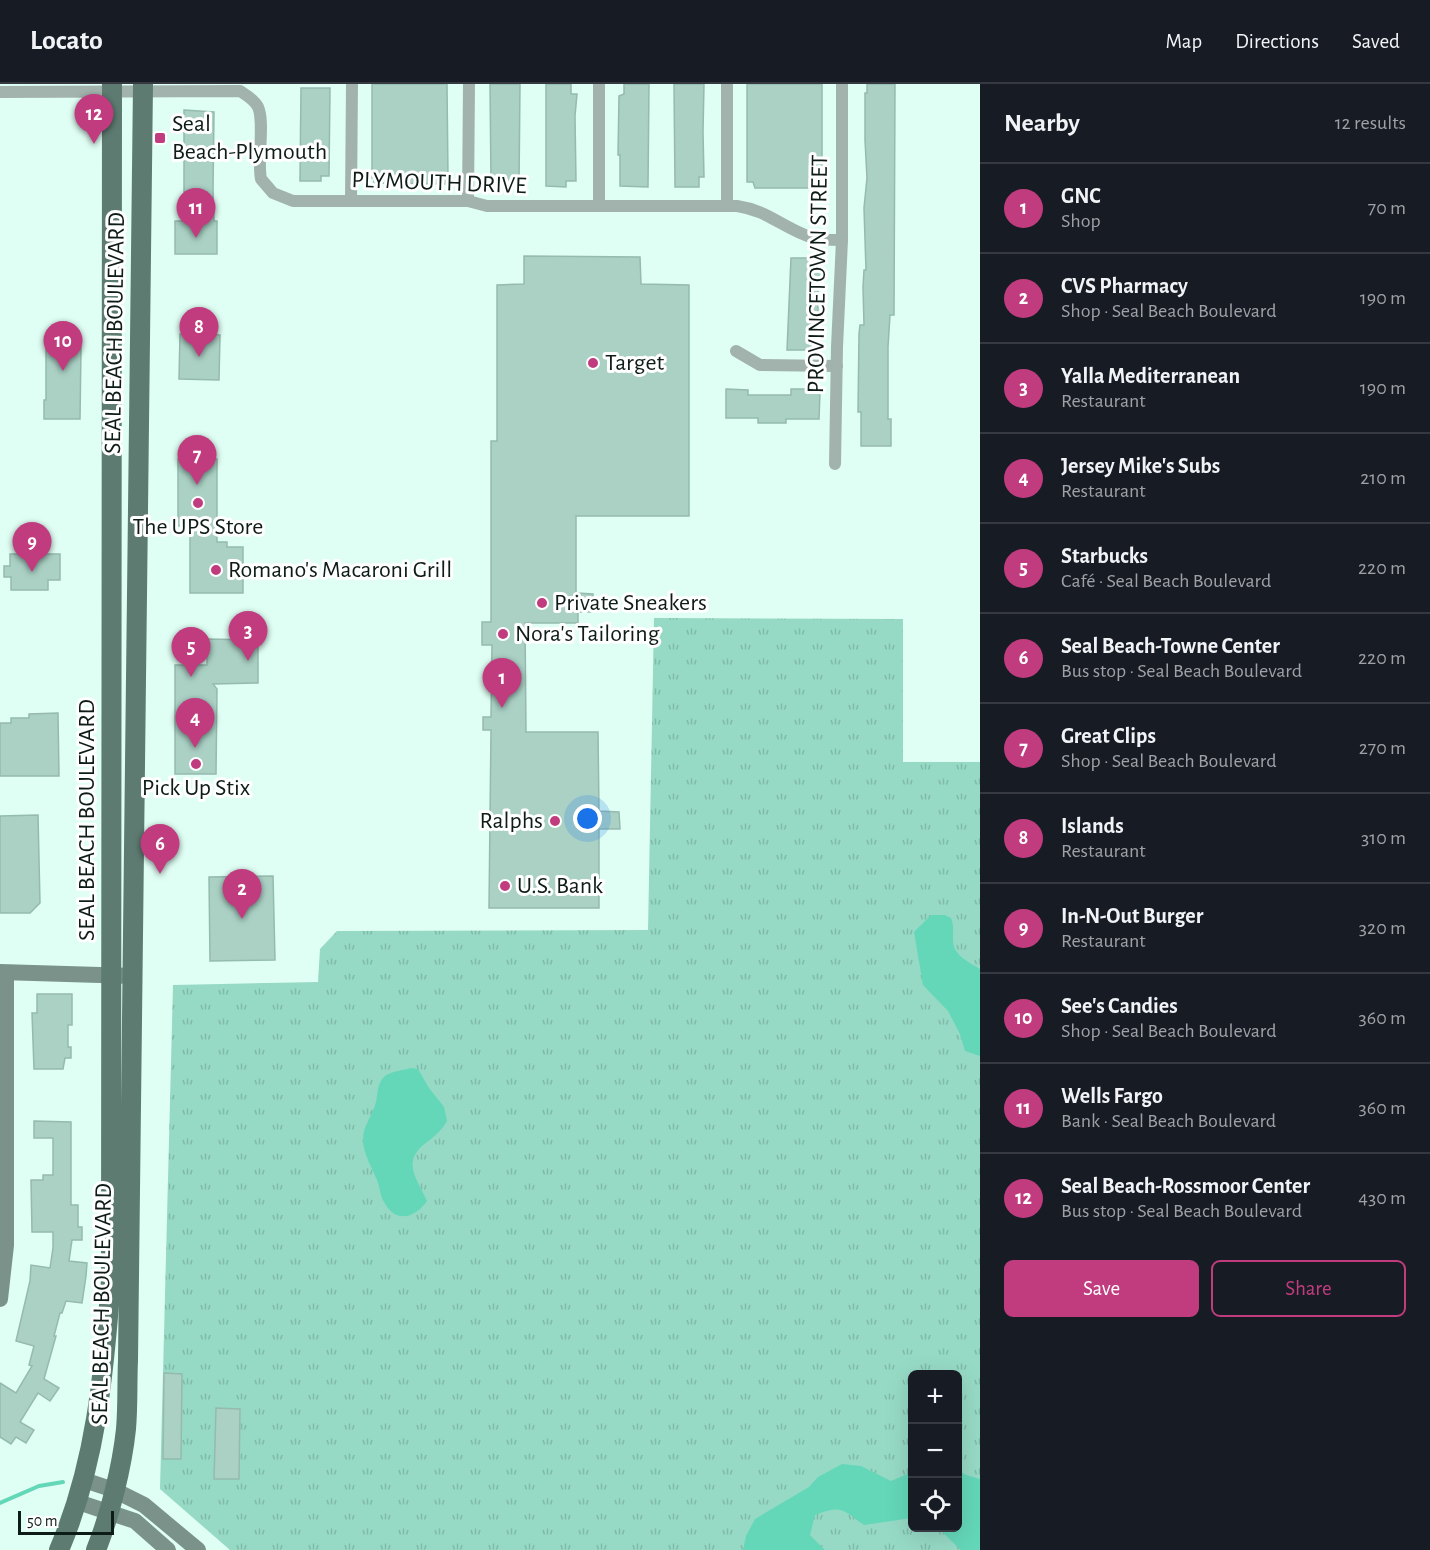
<!DOCTYPE html>
<meta charset="utf-8">
<style>
:root{--surface:#171b24;--page:#20242c;--text:#f1f3f6;--muted:#9ea1a6;--line:#363941;--accent:#c13c7f}
body{margin:0;font-family:"Alegreya Sans",sans-serif;background:var(--page);color:var(--text)}
.controls{position:absolute;right:18px;bottom:18px;display:grid;overflow:hidden;border-radius:9px;box-shadow:0 6px 24px #0002}
.controls button{width:54px;height:54px;display:grid;place-items:center;padding:0;border:0;border-bottom:2px solid var(--line);background:var(--surface);color:var(--text);font:30px sans-serif}
.scale{position:absolute;left:18px;bottom:15px;width:96px;box-sizing:border-box;padding-left:6px;border:3px solid #0e1c18;border-top:0;font-size:16px;line-height:21px;white-space:nowrap;color:#0e1c18;-webkit-text-stroke:4px #fff;paint-order:stroke}
.you{position:absolute;left:588px;top:735px;width:21px;height:21px;margin:-15px;border:4px solid #fff;border-radius:50%;background:#1a73e8;box-shadow:0 0 0 9px #1a73e833}
.badge{display:grid;place-items:center;width:39px;height:39px;border-radius:50%;background:var(--accent);color:#fff;font-size:20px;font-weight:700}
.pin{position:absolute;translate:-50% -50px;filter:drop-shadow(0 2px 3px #0008)}
.pin::after{content:'';position:absolute;top:32px;width:21px;height:18px;background:inherit;clip-path:polygon(0 0,100% 0,50% 100%)}
.list{margin:0;padding:0;list-style:none}
h2{display:flex;justify-content:space-between;align-items:center;height:78px;margin:0;padding:0 24px;font-size:26px}
h2 small{font-size:20px;font-weight:400;color:var(--muted)}
.list li{display:grid;grid-template-columns:39px 1fr auto;gap:18px;align-items:center;box-sizing:border-box;height:90px;padding:0 24px;border-top:2px solid var(--line)}
.list b{display:block;font-size:22px;white-space:nowrap}
.list p{margin:0;font-size:20px;white-space:nowrap;color:var(--muted)}
.list em{font-size:20px;font-style:normal;color:var(--muted)}
.actions{display:flex;gap:12px;padding:18px 24px}
.actions a{flex:1;padding:14px 0;border:2px solid var(--accent);border-radius:9px;text-align:center;font-size:21px;color:var(--accent)}
.actions .main{background:var(--accent);color:#fff}
.icon{flex:none;width:33px;height:33px;fill:none;stroke:currentColor;stroke-width:2;stroke-linecap:round;stroke-linejoin:round}
.map{position:relative;flex:none;width:980px;height:1466px;overflow:hidden}
header{display:flex;align-items:center;gap:36px;box-sizing:border-box;height:84px;padding:0 30px;background:var(--surface);border-bottom:2px solid var(--line)}
header strong{font-size:28px}
nav{display:flex;gap:33px;margin-inline-start:auto;font-size:21px}
main{display:flex}
aside{flex:1;background:var(--surface)}
.map>svg:first-child{display:block}
</style>
<header>
<strong>Locato</strong>
<nav><a>Map</a><a>Directions</a><a>Saved</a></nav>
</header>
<main>
<div class="map">
<svg width="980" height="1466" viewBox="0 0 980 1466">
<defs>
<pattern id="grass-tufts" width="24" height="20" patternUnits="userSpaceOnUse" patternTransform="scale(1.5)"><rect width="24" height="20" fill="#96dac5"/><path d="M3 7l-1-3M5 7V3M7 7l1-3M15 17l-1-3M17 17v-4M19 17l1-3" fill="none" stroke="#80baa8"/></pattern>
</defs>
<rect width="100%" height="100%" fill="#dffef4"/>
<path fill="url(#grass-tufts)" fill-rule="evenodd" d="M654 534 903 535V678H980V1466H230L160 1405 173 901 318 898 320 865 337 847 648 846ZM912 1290H958V1444H912Z"/>
<g fill="#64d7b9">
<path d="M931 831H945L951 834C954 842 953 846 953 854 952 871 967 877 980 885V972L965 967 960 950 948 927 923 901 914 848Z"/>
<path d="M412 984 418 985 429 1004 444 1023 447 1037C442 1046 435 1052 427 1058 401 1077 416 1093 427 1117 415 1134 396 1140 384 1118 380 1112 380 1103 377 1096 372 1084 364 1071 363 1057 362 1043 373 1031 376 1018 378 1009 377 999 385 992 392 987 404 986 412 984Z"/>
<path d="M842 1380 861 1382 891 1397 912 1388V1434L864 1441C841 1425 843 1421 815 1431L810 1451 825 1466H743L746 1452 755 1435 809 1403 818 1393Z"/>
<path d="M958 1386 966 1391 980 1395V1466H961L938 1444H958Z"/>
</g>
<g fill="none" stroke-linecap="round" stroke-linejoin="round">
<path stroke="#64d7b9" stroke-width="4" d="M0 1419 39 1402 63 1398"/>
</g>
<g fill="#abd1c5" stroke="#95baae" stroke-width="1.5">
<path d="M372 0H447L448 93H446V100L374 99V94H372Z"/>
<path d="M490 0H520L519 102H498L491 95Z"/>
<path d="M546 0H571V10H577L575 32 576 97H566V103L546 102Z"/>
<path d="M624 0H649L648 103 620 102V71H618L619 12 624 10Z"/>
<path d="M674 0H704L703 48 704 93H699V103H675Z"/>
<path d="M747 0H822V104H755L753 98H747Z"/>
<path d="M867 0H895L894 231H890L888 263V335H891V362H861V328H858L859 250 860 241H864L863 203 864 186H866L864 124 867 94 865 56V9H867Z"/>
<path d="M301 4H330L329 92H321V97H300Z"/>
<path d="M184 26 214 28 213 106 214 137H217V170H175V137H184Z"/>
<path d="M524 172 640 173 641 200 689 201V432H576V509L593 510V528H578V539H525L526 648H598L599 727 619 728 620 745H599V824H489L491 646H483V633H491L492 561H482V538H491V357H497V201L524 200Z"/>
<path d="M791 174H819L821 180V202H818V234L815 266H787Z"/>
<path d="M180 250 220 251 219 296 179 295Z"/>
<path d="M46 263H81L80 335H44V316H46Z"/>
<path d="M726 305 748 306V311H791V305H814V308H820L819 335H786V339H758V334H726Z"/>
<path d="M178 375H217V458H227V463H243V509H190V442H178Z"/>
<path d="M10 470H60V496H48V506H11V493H4V482H10Z"/>
<path d="M207 555 258 556V599L213 600 217 605 216 690H175V581H207Z"/>
<path d="M58 629 59 692H0V639H11V634H29V630Z"/>
<path d="M38 731 40 819 30 829H0V732Z"/>
<path d="M273 792 275 876 210 877 209 793Z"/>
<path d="M37 910H72V941H68V963H71V974H65L63 985H34L32 929H37Z"/>
<path d="M34 1037 71 1038V1121H78V1143H82V1156H72L69 1177 87 1179 86 1192 82 1219 66 1217 62 1229H60L54 1252H56L44 1295 59 1304 50 1317 38 1309 20 1338 34 1346 26 1359 16 1353 11 1360 0 1353V1299L16 1309 32 1282 29 1281 34 1262 16 1257 30 1197 31 1181 50 1184 53 1164V1148H32L31 1096H43V1091H53V1054H34Z"/>
<path d="M164 1289 182 1290 181 1375H163Z"/>
<path d="M216 1324 240 1325 239 1395H214Z"/>
</g>
<g fill="none" stroke-linecap="round" stroke-linejoin="round">
<g stroke="#a2b3ad" stroke-width="12">
<path d="M599 0V122"/>
<path d="M727 0V122"/>
<path d="M0 8 240 7C246 11 254 15 258 23 265 38 257 76 261 95L273 109 293 117H468L487 122H737C765 126 780 141 805 151 817 156 830 156 842 156"/>
<path d="M351 117 352 0"/>
<path d="M468 117 469 0"/>
<path d="M736 267 760 281 837 282"/>
<path d="M835 380 837 263 842 156V0"/>
</g>
<g stroke="#7a928a" stroke-width="16">
<path d="M0 888 133 892"/>
<path d="M0 1215 6 1161V889"/>
<path d="M84 1396 114 1406 144 1421 198 1466"/>
<path d="M78 1418 135 1437 168 1466"/>
</g>
<g stroke="#5d7b71" stroke-width="20">
<path d="M59 1466C96 1380 104 1289 111 1196L112 0"/>
<path d="M96 1466C110 1431 122 1383 126 1345 128 1322 127 1299 128 1276L143 0"/>
</g>
</g>
<g fill="#c13c7f" stroke="#fff" stroke-width="2">
<rect x="154" y="48" width="12" height="12" rx="3"/>
<circle cx="593" cy="279" r="6"/>
<circle cx="198" cy="419" r="6"/>
<circle cx="216" cy="486" r="6"/>
<circle cx="542" cy="519" r="6"/>
<circle cx="503" cy="550" r="6"/>
<circle cx="196" cy="680" r="6"/>
<circle cx="555" cy="737" r="6"/>
<circle cx="505" cy="802" r="6"/>
</g>
<g text-anchor="middle" dominant-baseline="central" stroke-width="6" stroke-linejoin="round" paint-order="stroke">
<g font-size="24" fill="#0e1c18" stroke="#fff" text-anchor="start">
<text x="172" y="40">Seal<tspan x="172" dy="28">Beach-Plymouth</tspan></text>
<text x="605" y="279">Target</text>
<text x="198" y="443" text-anchor="middle">The UPS Store</text>
<text x="228" y="486">Romano's Macaroni Grill</text>
<text x="554" y="519">Private Sneakers</text>
<text x="515" y="550">Nora's Tailoring</text>
<text x="196" y="704" text-anchor="middle">Pick Up Stix</text>
<text x="543" y="737" text-anchor="end">Ralphs</text>
<text x="517" y="802">U.S. Bank</text>
</g>
<g font-size="24" fill="#0e1c18" stroke="#fff">
<text transform="translate(439 99) rotate(2)">PLYMOUTH DRIVE</text>
<text transform="translate(818 190) rotate(-89)">PROVINCETOWN STREET</text>
<text transform="translate(115 249) rotate(-89)">SEAL BEACH BOULEVARD</text>
<text transform="translate(87 736) rotate(-90)">SEAL BEACH BOULEVARD</text>
<text transform="translate(102 1220) rotate(-89)">SEAL BEACH BOULEVARD</text>
</g>
</g>
</svg>
<div class="controls">
<button>+</button>
<button>−</button>
<button><svg class="icon" aria-label="locate" viewBox="0 0 24 24"><circle cx="12" cy="12" r="6"/><path d="M12 2v4M12 18v4M2 12h4M18 12h4"/></svg></button>
</div>
<div class="scale">50 m</div>
<div class="you"></div>
<div class="pin badge" style="left:502px;top:624px">1</div>
<div class="pin badge" style="left:242px;top:835px">2</div>
<div class="pin badge" style="left:248px;top:577px">3</div>
<div class="pin badge" style="left:195px;top:664px">4</div>
<div class="pin badge" style="left:191px;top:593px">5</div>
<div class="pin badge" style="left:160px;top:790px">6</div>
<div class="pin badge" style="left:197px;top:401px">7</div>
<div class="pin badge" style="left:199px;top:273px">8</div>
<div class="pin badge" style="left:32px;top:488px">9</div>
<div class="pin badge" style="left:63px;top:287px">10</div>
<div class="pin badge" style="left:196px;top:154px">11</div>
<div class="pin badge" style="left:94px;top:60px">12</div>
</div>
<aside>
<h2>Nearby<small>12 results</small></h2>
<ul class="list">
<li><span class="badge">1</span><div><b>GNC</b><p>Shop</p></div><em>70 m</em></li>
<li><span class="badge">2</span><div><b>CVS Pharmacy</b><p>Shop · Seal Beach Boulevard</p></div><em>190 m</em></li>
<li><span class="badge">3</span><div><b>Yalla Mediterranean</b><p>Restaurant</p></div><em>190 m</em></li>
<li><span class="badge">4</span><div><b>Jersey Mike's Subs</b><p>Restaurant</p></div><em>210 m</em></li>
<li><span class="badge">5</span><div><b>Starbucks</b><p>Café · Seal Beach Boulevard</p></div><em>220 m</em></li>
<li><span class="badge">6</span><div><b>Seal Beach-Towne Center</b><p>Bus stop · Seal Beach Boulevard</p></div><em>220 m</em></li>
<li><span class="badge">7</span><div><b>Great Clips</b><p>Shop · Seal Beach Boulevard</p></div><em>270 m</em></li>
<li><span class="badge">8</span><div><b>Islands</b><p>Restaurant</p></div><em>310 m</em></li>
<li><span class="badge">9</span><div><b>In-N-Out Burger</b><p>Restaurant</p></div><em>320 m</em></li>
<li><span class="badge">10</span><div><b>See's Candies</b><p>Shop · Seal Beach Boulevard</p></div><em>360 m</em></li>
<li><span class="badge">11</span><div><b>Wells Fargo</b><p>Bank · Seal Beach Boulevard</p></div><em>360 m</em></li>
<li><span class="badge">12</span><div><b>Seal Beach-Rossmoor Center</b><p>Bus stop · Seal Beach Boulevard</p></div><em>430 m</em></li>
</ul>
<div class="actions"><a class="main">Save</a><a>Share</a></div>
</aside>
</main>
